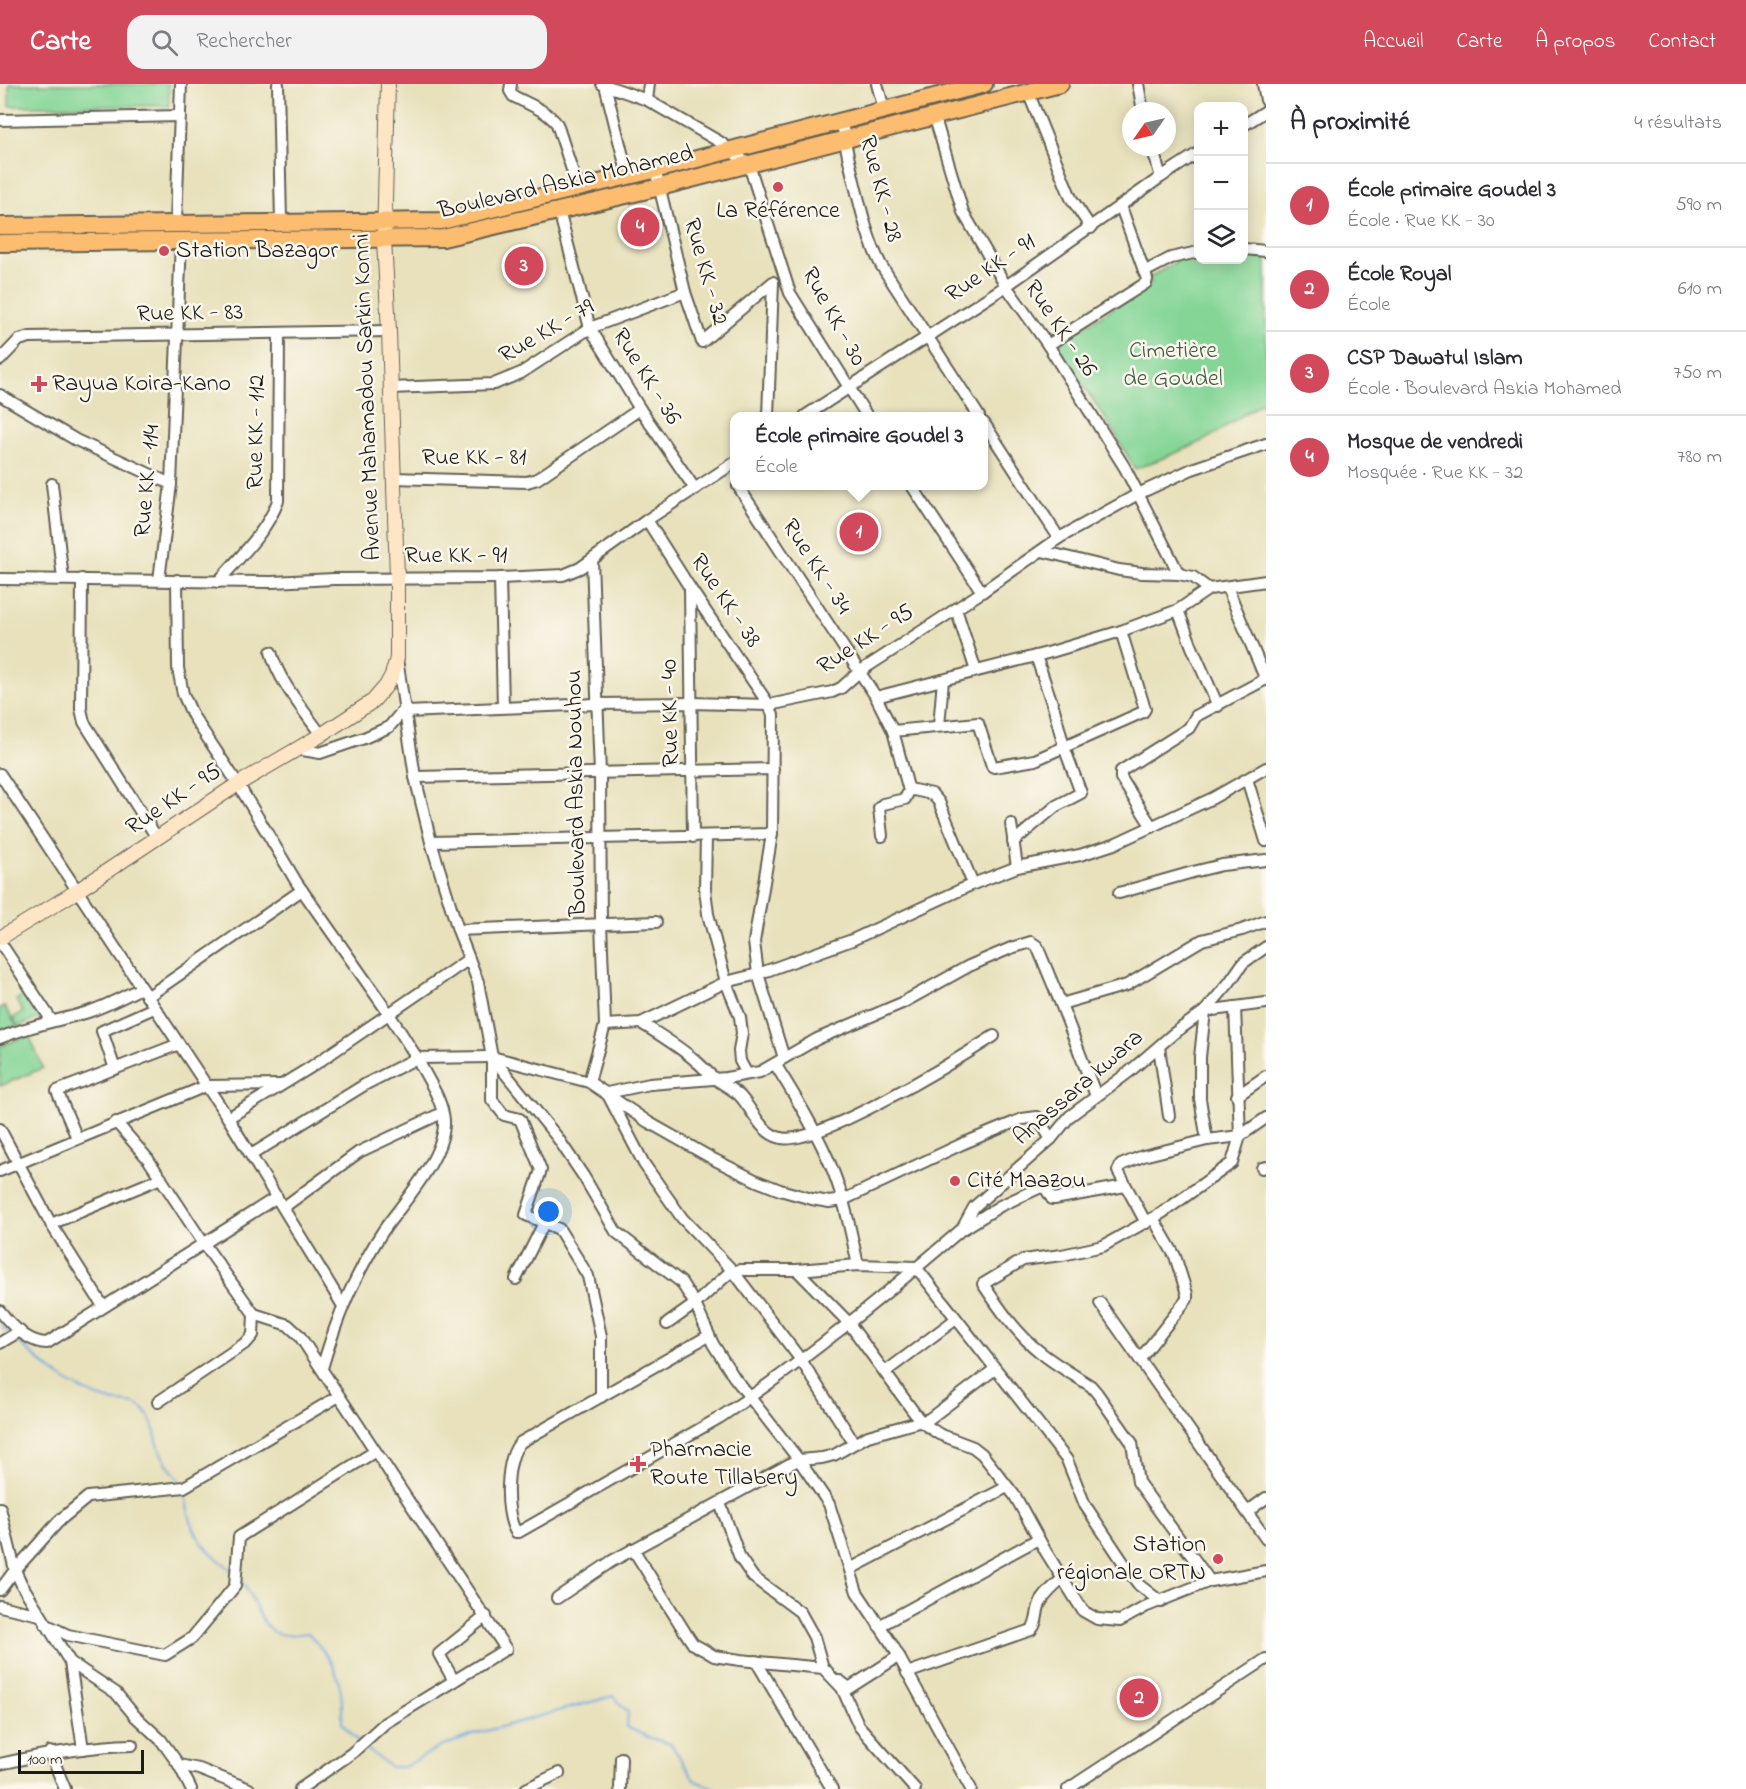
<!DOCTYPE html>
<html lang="fr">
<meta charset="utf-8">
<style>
:root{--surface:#fff;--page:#f2f2f3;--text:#2b2b33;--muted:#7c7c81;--line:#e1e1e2;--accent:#d1495b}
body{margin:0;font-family:"Indie Flower",sans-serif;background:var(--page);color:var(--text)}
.controls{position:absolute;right:18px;top:18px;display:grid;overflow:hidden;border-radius:12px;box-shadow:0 3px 15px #0003}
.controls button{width:54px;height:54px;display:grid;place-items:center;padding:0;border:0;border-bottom:2px solid var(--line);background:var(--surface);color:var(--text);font:30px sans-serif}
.compass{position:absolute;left:1122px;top:18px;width:54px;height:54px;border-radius:50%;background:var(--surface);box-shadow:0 3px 15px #0003;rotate:236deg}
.scale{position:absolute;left:18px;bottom:15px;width:126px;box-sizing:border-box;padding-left:6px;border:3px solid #1c1c1c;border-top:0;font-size:16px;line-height:21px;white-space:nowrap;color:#1c1c1c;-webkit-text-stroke:4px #fbf7ec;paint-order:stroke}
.you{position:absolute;left:549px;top:1128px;width:21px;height:21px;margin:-15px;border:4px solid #fff;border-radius:50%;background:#1a73e8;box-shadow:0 0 0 9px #1a73e833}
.badge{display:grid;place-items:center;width:39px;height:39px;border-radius:50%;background:var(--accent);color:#fff;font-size:20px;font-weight:700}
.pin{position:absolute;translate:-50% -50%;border:3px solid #fff;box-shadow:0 2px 6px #0006}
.popup{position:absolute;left:730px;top:328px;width:258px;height:78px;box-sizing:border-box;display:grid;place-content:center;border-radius:12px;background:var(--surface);filter:drop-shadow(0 2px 4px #0005);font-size:20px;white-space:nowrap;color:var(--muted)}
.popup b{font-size:22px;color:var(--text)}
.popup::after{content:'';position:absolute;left:50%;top:100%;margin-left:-12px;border:12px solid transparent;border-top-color:var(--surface)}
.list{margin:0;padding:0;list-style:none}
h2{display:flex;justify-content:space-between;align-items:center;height:78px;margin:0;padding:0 24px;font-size:26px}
h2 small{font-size:20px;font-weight:400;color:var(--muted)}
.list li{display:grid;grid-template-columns:39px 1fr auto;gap:18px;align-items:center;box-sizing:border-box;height:84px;padding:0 24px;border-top:2px solid var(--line)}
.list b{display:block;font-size:22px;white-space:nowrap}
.list p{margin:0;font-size:20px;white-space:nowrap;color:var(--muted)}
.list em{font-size:20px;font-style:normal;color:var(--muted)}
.icon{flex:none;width:33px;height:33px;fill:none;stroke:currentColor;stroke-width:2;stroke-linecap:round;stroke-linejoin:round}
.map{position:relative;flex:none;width:1266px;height:1705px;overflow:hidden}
header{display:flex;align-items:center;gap:36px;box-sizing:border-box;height:84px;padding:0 30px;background:var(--accent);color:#fff}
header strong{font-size:28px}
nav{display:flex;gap:33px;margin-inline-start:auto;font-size:21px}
.search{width:420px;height:54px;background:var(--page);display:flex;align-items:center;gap:15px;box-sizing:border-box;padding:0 21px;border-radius:18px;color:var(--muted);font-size:22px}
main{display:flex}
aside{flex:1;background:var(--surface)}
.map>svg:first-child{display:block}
</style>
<header>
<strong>Carte</strong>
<div class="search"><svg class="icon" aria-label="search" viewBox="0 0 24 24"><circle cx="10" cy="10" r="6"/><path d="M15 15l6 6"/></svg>Rechercher</div>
<nav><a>Accueil</a><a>Carte</a><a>À propos</a><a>Contact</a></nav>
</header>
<main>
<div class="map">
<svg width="1266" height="1705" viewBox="0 0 1266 1705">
<rect width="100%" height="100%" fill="#fbf7ec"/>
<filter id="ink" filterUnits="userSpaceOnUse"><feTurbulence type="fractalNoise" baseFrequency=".0167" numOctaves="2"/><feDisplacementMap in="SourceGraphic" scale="12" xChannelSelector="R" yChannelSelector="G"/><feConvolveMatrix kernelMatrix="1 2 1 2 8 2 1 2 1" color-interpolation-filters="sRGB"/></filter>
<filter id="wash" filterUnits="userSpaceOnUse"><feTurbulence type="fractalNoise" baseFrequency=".008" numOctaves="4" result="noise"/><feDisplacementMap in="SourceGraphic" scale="24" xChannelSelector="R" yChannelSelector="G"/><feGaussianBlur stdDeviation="1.35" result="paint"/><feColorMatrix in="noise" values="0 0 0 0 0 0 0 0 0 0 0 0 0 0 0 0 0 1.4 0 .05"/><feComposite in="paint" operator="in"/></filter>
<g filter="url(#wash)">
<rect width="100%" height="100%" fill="#e8e1bc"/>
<g fill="#84d596" stroke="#507859" stroke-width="1.5">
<rect x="9" y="0" width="160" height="22"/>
<path d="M1266 169V317C1246 327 1229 341 1210 353 1187 366 1160 375 1135 385L1110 341 1055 260 1152 200 1149 194 1187 171 1198 170V176H1244V170L1246 175Z"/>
<path d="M26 910 43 933 18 942 13 934 23 928 16 916Z"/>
<path d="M4 922 17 942 0 948V924Z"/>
<path d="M29 951 43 984 0 1002V962Z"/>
</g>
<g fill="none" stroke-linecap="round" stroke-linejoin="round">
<g stroke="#73a8e0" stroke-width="2">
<path d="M0 1241 9 1249"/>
<path d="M15 1255C42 1280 74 1308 111 1317 123 1320 136 1316 145 1327 155 1339 155 1355 161 1369 166 1380 175 1390 182 1400"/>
<path d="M185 1407C189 1447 201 1464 232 1486"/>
<path d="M240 1495C253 1509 258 1539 274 1548 283 1553 298 1550 308 1549 336 1579 344 1598 342 1639L360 1659"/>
<path d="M364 1663 391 1683H404L438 1664 475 1650 613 1612 628 1628 627 1643 648 1653 671 1660 694 1696 716 1705"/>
</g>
</g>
</g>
<g filter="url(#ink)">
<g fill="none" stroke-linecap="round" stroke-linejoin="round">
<defs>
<g id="street">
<path d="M278 0 281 138"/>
<path d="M511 0 510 7 513 12C528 20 546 26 557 40L578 104"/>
<path d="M602 0 647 16 720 58 749 81 790 209 867 332"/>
<path d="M877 0 884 25"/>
<path d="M1138 0 1143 27"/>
<path d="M1263 0 1266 16"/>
<path d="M605 1 628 92"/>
<path d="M1028 8 1071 114 1091 144"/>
<path d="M647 16 649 0"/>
<path d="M934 31 963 128 1006 202 1048 261 1125 384 1179 490"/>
<path d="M0 36 180 32"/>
<path d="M842 37C844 59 850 80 855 101 862 129 868 156 881 181L979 332"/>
<path d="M1244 41 1266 27"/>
<path d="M1152 63 1161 93"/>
<path d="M655 85 685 208 702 258 773 198 768 332"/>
<path d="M559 127 590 244 640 325 695 405"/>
<path d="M176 139 181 0"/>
<path d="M1244 165 1266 167"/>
<path d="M1144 188 1171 174 1198 168"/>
<path d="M1048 261 1146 199 1147 195 1121 123"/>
<path d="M0 276 19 256 30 253 389 247"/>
<path d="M390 304 494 300 521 289 590 244 685 208"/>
<path d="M0 311 76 356 171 400"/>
<path d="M805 332 1006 202 1161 93 1198 69"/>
<path d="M984 339 1059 454"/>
<path d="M393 394 527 398 537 395 640 325"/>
<path d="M52 400 63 495"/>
<path d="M738 402 876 613 893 647 909 707 905 715 883 720 879 724 882 752"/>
<path d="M912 402 982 508"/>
<path d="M647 436 690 504 769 621 773 631 772 750 754 858 758 890 784 974"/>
<path d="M1042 467 1119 486 1142 489 1179 490 1193 493 1209 505 1266 497"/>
<path d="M500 494 503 623"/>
<path d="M0 495 272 498 334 495 500 494 563 491 580 484 647 436 734 379"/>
<path d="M82 495 81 625 84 638 157 754"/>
<path d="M159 496 171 400 181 157"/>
<path d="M177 496 178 584 183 610 193 632 238 700 297 799 389 930 417 974 492 973"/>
<path d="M218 498C239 473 266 449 278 417L279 249"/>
<path d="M1227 503 1266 596"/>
<path d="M690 504 693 753"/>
<path d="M956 525 976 587"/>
<path d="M1178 526 1192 563 1218 622"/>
<path d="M271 568C279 598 303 625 321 651"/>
<path d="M397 575 415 693 431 758 458 846 478 898 492 973 589 998 605 941 601 840 600 690 592 476"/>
<path d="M876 613 1051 568 1121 547 1178 526 1209 505"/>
<path d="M407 628 596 620 690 619 769 621 832 608 841 604 859 588 982 508 1059 454 1138 410 1192 385 1266 360"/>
<path d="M939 642 943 596"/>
<path d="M893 647 978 639 992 682 994 683 1035 676 1143 628 1145 625 1121 547"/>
<path d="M297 665 320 669 364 654 389 643 406 623"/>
<path d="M0 690 228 1034 343 1222"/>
<path d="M415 693 773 685"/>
<path d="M1247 695 1266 757"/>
<path d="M909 705 932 710 939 718 973 800"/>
<path d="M1011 740 1017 783"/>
<path d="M1152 743 1121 694V687L1189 644 1196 632 1266 595"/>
<path d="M706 752 705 805 708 830 726 898 740 933 742 949 739 967 740 977 747 990"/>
<path d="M431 758 772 750"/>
<path d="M1013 758 1056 722 1081 709 1064 663 1054 625 1036 572"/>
<path d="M1119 809 1193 788 1222 781 1266 776"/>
<path d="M458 846 656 838"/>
<path d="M0 858 52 937"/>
<path d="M147 913 302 806"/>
<path d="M1061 920 1127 901 1202 856 1242 846 1266 837"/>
<path d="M641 939C660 951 680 963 697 978 703 983 708 989 714 994 722 1000 733 1005 740 1012 753 1026 760 1049 781 1054 815 1063 960 974 994 952"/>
<path d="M605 941 641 939 726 898 758 890 852 856 973 800 1017 783 1080 771 1114 760 1213 714 1266 684"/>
<path d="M0 954C28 942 57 937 85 929 105 923 123 913 141 904"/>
<path d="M1159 963 1169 1032"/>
<path d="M492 973 557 1053 584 1093 616 1148 681 1198 695 1220 713 1260 734 1293 799 1376 829 1420 857 1508 893 1562 971 1705"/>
<path d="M492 973V1016L504 1031 520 1035 541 1086 526 1131 559 1145 588 1192 601 1252V1313"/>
<path d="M775 980C795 1012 819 1051 833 1087 845 1117 851 1149 858 1181"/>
<path d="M115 985 102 947 154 924"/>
<path d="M589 998 648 1038 715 1076 757 1097 780 1106 812 1115 829 1118 843 1116 962 1060 1022 1035 1037 1033 1051 1055"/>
<path d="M1237 1012 1266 992"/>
<path d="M228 1034 311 983 469 875"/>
<path d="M116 1038 148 1075 204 1160 254 1230 253 1251 247 1258 158 1318"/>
<path d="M0 1045 51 1140 103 1222"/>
<path d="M77 1054 57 1007 179 960"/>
<path d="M1207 1056 1200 1015V973L1205 927 1266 919"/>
<path d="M251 1071 366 1000 417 974C426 993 442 1014 444 1036 446 1073 402 1119 383 1147 373 1162 364 1179 356 1195 341 1223 331 1254 322 1284"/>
<path d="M1262 1084 1266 1083"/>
<path d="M0 1087 206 1002 281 1001"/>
<path d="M284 1123 359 1068 442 1029"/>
<path d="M1146 1139 1118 1087 1121 1081 1143 1072 1207 1056 1240 1052 1266 1034"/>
<path d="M51 1140 161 1094"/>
<path d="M963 1145 1000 1122 1041 1103 1046 1105 1052 1115H1054L1125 1102"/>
<path d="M916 1183 1067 1376 1085 1421 1133 1493 1139 1501 1161 1518"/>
<path d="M797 1186 848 1238 921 1338 939 1350 973 1363 982 1370 1015 1412 1046 1468 1083 1527 1097 1535 1120 1537 1147 1522 1210 1497 1266 1487"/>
<path d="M516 1195 544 1139"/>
<path d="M1100 1219 1266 1455"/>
<path d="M0 1227C11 1241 28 1259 47 1259L277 1113"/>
<path d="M254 1230 288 1241 299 1251 506 1565 385 1639 352 1669 300 1705"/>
<path d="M667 1240 695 1220 728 1190 739 1186H797L858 1181 916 1183"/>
<path d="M708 1252 521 1358C505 1373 504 1429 516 1448H519L719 1334C804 1278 884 1212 962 1145L974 1123 1051 1055 1070 1032 1129 988 1173 950 1205 927 1229 899 1243 879 1266 863"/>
<path d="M0 1259 20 1247"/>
<path d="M1140 1275 1187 1215V1210L1175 1172 1153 1134"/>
<path d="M885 1288 956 1235"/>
<path d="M854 1359 801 1276 733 1187 682 1134 644 1080 607 1009 650 1000 726 994 760 988 817 955 902 919 969 882 1011 864 1031 858 1037 862 1061 920 1096 1012"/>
<path d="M720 1419 740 1474 753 1493 800 1528 814 1553 823 1584 827 1587"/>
<path d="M0 1424 15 1486 22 1501 70 1578 116 1609 135 1632 161 1656 179 1681 191 1705"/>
<path d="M1247 1428 1266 1414"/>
<path d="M633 1465 685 1548 693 1560 704 1566 714 1572 740 1576 823 1584 842 1604 859 1642 915 1705"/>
<path d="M850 1485 1007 1403"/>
<path d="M1210 1497 1138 1398 1132 1359 1097 1309 1091 1302C1074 1291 1056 1281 1040 1268 1017 1250 999 1224 983 1200L1023 1176 1062 1171 1103 1162 1162 1129 1232 1079 1240 1052 1235 923"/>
<path d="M0 1506 15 1486 60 1436 88 1413 184 1403 339 1312"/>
<path d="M557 1514 612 1477 790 1380 799 1376 822 1374 834 1371 868 1352 929 1335 995 1285"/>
<path d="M0 1522 40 1531"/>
<path d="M45 1540 68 1551 165 1571 192 1554 235 1502 239 1453 374 1368"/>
<path d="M879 1542 1038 1455"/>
<path d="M756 1577 832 1705"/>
<path d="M70 1578 83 1665"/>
<path d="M907 1589 1031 1546C1038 1539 1036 1531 1039 1522 1043 1511 1054 1503 1062 1495"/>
<path d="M454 1597 439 1570 486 1532"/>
<path d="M840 1597 849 1604 899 1572"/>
<path d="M50 1668 65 1705"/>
<path d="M0 1680C44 1670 87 1662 132 1661"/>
<path d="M179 1681 199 1685 249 1705"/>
<path d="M526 1705 559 1689"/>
<path d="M620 1705 621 1674"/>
<path d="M1068 1705 1266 1575"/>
</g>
<path id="secondary" d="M0 854 77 807 238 700 321 651 373 617 386 602 392 591 397 574V494L389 247 384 156 388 0"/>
<g id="primary">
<path d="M0 142 441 137 670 82 984 0"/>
<path d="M0 159 443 154 660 103 1060 0"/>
</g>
</defs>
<use href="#street" stroke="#636154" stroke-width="14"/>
<use href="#secondary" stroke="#636154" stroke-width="16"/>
<use href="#primary" stroke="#636154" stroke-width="20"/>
<use href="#street" stroke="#fff" stroke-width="10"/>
<use href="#secondary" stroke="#fee5c5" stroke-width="14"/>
<use href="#primary" stroke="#fdbd6f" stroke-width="16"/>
</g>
</g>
<g fill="#d1495b" stroke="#fbf7ec" stroke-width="2">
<circle cx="778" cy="103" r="6"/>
<circle cx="164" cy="167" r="6"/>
<path d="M36 291h6v6h6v6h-6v6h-6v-6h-6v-6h6z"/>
<circle cx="955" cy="1097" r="6"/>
<path d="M635 1371h6v6h6v6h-6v6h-6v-6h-6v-6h6z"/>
<circle cx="1218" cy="1475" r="6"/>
</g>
<g text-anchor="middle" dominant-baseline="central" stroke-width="5" stroke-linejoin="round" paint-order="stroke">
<g font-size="24" fill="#1c1c1c" stroke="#fbf7ec">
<text transform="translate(566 99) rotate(-13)">Boulevard Askia Mohamed</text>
<text transform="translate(880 105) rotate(75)">Rue KK - 28</text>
<text transform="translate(991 185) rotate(-34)">Rue KK - 91</text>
<text transform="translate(705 188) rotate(74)">Rue KK - 32</text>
<text transform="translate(190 230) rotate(-1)">Rue KK - 83</text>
<text transform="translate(833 233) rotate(61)">Rue KK - 30</text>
<text transform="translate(1060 245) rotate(56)">Rue KK - 26</text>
<text transform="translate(547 248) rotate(-30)">Rue KK - 79</text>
<text transform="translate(646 293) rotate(58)">Rue KK - 36</text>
<text transform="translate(368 313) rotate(-92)">Avenue Mahamadou Sarkin Konni</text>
<text transform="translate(257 348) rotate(-89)">Rue KK - 112</text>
<text x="474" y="374">Rue KK - 81</text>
<text transform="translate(148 397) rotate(-85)">Rue KK - 114</text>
<text x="456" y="472">Rue KK - 91</text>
<text transform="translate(816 483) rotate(57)">Rue KK - 34</text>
<text transform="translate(725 517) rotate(56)">Rue KK - 38</text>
<text transform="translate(866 556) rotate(-33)">Rue KK - 95</text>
<text transform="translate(671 629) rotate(-91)">Rue KK - 40</text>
<text transform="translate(577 709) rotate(-91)">Boulevard Askia Nouhou</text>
<text transform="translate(174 716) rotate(-34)">Rue KK - 95</text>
<text transform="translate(1079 1004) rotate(-41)">Anassara kwara</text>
</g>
<g font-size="24" fill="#1c1c1c" stroke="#fbf7ec" text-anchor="start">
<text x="778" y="127" text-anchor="middle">La Référence</text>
<text x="176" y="167">Station Bazagor</text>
<text x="52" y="300">Rayua Koira-Kano</text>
<text x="967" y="1097">Cité Maazou</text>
<text x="650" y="1366">Pharmacie<tspan x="650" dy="28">Route Tillabery</tspan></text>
<text x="1206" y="1461" text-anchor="end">Station<tspan x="1206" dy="28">régionale ORTN</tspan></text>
</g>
<g font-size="24" fill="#405d47" stroke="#fbf7ec">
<text x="1173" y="267">Cimetière<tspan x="1173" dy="28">de Goudel</tspan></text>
</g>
</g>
</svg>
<div class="controls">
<button>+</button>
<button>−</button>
<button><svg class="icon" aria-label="layers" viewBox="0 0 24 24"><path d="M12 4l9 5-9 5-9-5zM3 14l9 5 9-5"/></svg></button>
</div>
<svg class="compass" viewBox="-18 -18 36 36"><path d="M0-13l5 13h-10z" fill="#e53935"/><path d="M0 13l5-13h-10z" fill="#7c7c81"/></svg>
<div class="scale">100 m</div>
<div class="you"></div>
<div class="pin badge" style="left:859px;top:448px">1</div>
<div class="popup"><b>École primaire Goudel 3</b>École</div>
<div class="pin badge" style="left:1139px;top:1614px">2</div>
<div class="pin badge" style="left:524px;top:182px">3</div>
<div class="pin badge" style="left:640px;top:143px">4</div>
</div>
<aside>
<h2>À proximité<small>4 résultats</small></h2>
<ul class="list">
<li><span class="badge">1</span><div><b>École primaire Goudel 3</b><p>École · Rue KK - 30</p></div><em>590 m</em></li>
<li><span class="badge">2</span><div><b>École Royal</b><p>École</p></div><em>610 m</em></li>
<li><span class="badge">3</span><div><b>CSP Dawatul Islam</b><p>École · Boulevard Askia Mohamed</p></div><em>750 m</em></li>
<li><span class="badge">4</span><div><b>Mosque de vendredi</b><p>Mosquée · Rue KK - 32</p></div><em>780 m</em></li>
</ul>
</aside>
</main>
